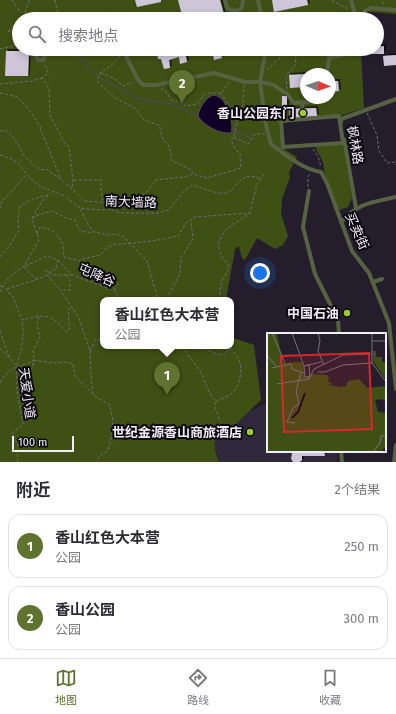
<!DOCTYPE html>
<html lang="zh">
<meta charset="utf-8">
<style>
:root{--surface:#fff;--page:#f7f7f7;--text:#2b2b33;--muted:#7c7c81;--line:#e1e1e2;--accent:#5f7330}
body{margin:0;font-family:"Fira Sans","Noto Sans SC",sans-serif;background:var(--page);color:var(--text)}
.compass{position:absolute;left:300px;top:68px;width:36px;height:36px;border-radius:50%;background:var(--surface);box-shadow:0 2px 6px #0003;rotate:92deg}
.scale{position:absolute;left:12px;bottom:10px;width:62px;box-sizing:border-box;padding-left:4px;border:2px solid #f2eef8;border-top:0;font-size:11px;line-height:14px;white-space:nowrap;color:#f2eef8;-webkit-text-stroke:3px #0c0a10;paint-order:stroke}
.you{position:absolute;left:260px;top:273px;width:14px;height:14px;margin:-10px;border:3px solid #fff;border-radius:50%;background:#1a73e8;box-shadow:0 0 0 6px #1a73e833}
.badge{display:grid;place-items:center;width:26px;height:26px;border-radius:50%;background:var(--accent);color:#fff;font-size:13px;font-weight:700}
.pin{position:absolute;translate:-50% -33px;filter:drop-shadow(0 1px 2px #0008)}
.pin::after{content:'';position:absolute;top:21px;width:14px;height:12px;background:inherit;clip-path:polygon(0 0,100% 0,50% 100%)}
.popup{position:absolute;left:100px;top:297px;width:134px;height:52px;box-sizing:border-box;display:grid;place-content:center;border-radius:8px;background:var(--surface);filter:drop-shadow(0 1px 3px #0005);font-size:13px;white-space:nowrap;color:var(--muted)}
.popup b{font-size:15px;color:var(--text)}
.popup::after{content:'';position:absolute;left:50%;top:100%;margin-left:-8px;border:8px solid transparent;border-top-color:var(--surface)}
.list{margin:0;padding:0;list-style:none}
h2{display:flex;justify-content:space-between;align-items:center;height:52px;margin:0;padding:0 16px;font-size:17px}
h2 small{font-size:13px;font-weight:400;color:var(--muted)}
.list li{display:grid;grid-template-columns:26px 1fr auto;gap:12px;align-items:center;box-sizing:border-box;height:64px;margin:0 8px 8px;padding:0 8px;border:1px solid var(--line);border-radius:12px}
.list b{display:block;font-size:15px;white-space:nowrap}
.list p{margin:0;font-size:13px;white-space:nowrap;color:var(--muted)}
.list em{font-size:13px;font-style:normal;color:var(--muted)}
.icon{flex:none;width:22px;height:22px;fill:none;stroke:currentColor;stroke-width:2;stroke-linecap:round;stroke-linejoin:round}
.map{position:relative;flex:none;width:396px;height:462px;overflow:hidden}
.search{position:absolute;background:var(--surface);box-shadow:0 2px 6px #0003;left:12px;right:12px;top:12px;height:44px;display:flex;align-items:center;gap:10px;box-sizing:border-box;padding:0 14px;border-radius:22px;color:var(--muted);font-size:15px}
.sheet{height:196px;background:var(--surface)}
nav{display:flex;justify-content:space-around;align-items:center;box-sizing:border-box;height:56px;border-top:1px solid var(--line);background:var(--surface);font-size:11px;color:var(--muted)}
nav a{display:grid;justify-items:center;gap:2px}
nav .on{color:var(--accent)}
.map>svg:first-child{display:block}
</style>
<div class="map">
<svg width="396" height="462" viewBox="0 0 396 462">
<defs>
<filter id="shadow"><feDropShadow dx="2" dy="-2" stdDeviation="0" flood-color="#0009"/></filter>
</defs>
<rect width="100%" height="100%" fill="#241e2c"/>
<path fill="#30293c" d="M268 402V451H337V462H219L217 458V452L214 444 220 435H227L233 431 235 425 250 411 253 410Z"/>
<g fill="#3f5015" fill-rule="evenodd">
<path d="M0 0H396V14L361 11 362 19H19V49H361L364 108 339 116 281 121 284 149 297 157 289 172 290 177 282 199 281 214 288 236 283 245 275 249 257 238 245 260 242 258 239 247H237L235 249 226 300H103V346H231V337L254 345 261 400 235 425 230 434 220 435 214 443C216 450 216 457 219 462H0ZM306 74H330V98H306Z"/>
<path d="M343 143 352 198 348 207 339 210 324 171C325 161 318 154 314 145Z"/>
</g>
<path fill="#110027" stroke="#544766" d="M214 95C226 98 227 108 228 118H231C231 123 233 129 231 133 220 134 204 126 198 116 199 108 206 97 214 95Z"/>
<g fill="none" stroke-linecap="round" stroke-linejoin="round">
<g stroke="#544766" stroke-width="1">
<path d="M76 49 80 57 91 71 102 79 136 98 172 104 198 116"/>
<path d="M232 129 254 140"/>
</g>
</g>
<g fill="#cdc6d9" filter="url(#shadow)">
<path d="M135 0H161V2L137 7Z"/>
<path d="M178 0H220L225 18 223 19H183Z"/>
<path d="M272 0H307L308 5 274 12Z"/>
<path d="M384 46V54H366L365 49H377V47Z"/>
<path d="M149 49H174L175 51 189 49 185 51 187 62 180 64 179 57 169 60 170 68 164 69 161 59H158L157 52 150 53Z"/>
<path d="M212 49H225L220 51 222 58 214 60Z"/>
<path d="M230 49H248V50L231 54Z"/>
<path d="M6 51H29L28 76H5Z"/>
<path d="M396 55V65L384 66 383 56Z"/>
<path d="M306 74V87L290 88 289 75Z"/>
<path d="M330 81H338L339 91 330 92Z"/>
<rect x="282" y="96" width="5" height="13"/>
<path d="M316 108 317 116 290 118 289 109Z"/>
<path d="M284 451H324L325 456H302V460L300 462H293L291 459 292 453H284Z"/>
</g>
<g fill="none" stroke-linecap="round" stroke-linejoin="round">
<g stroke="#706b77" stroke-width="1" stroke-dasharray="3 2" stroke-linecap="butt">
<path d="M12 0 21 13"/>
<path d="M55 0 59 19"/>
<path d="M332 0 345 8H349"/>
<path d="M382 4 384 2V0"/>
<path d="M25 13 29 0"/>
<path d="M103 19 112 12 119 19"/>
<path d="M8 31 19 21"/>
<path d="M8 31 19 34"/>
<path d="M0 49 14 46 19 41"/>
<path d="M120 56 112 65 100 73 97 81 115 98 135 108 144 120 159 125 163 140 169 146 172 161 190 169 193 173"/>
<path d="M45 65 48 73 42 78 49 89 50 115 64 142 69 147 73 180 72 188"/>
<path d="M267 70 288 50 287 49"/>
<path d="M101 73 112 77 124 86 133 82"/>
<path d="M0 84 32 81 42 78"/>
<path d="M161 88 168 94 171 100 183 103 185 106 197 104 206 93H221"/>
<path d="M287 89 286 76 295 65 296 55 288 50"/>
<path d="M222 92 229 82"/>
<path d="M0 93 18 97 30 111 41 128"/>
<path d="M367 113 377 135 379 151 387 163 395 162 396 165"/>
<path d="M237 119 242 117 244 85"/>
<path d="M40 128 61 179"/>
<path d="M0 131 5 130 14 138 24 156 40 170 46 169 62 180 85 201 125 204 146 193 156 180 184 177 193 174 207 178 241 168 240 154 235 149 231 140 234 137 237 120 221 93"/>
<path d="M234 137 248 144 255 134H265"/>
<path d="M313 149 318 156 321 167"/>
<path d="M0 155 12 159 19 164 28 176 39 186 65 196 80 208 97 210 109 209 121 213H158L169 210 184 191 192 185C200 187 218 195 226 193 238 191 237 169 261 179"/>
<path d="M74 180H101V192L103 202"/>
<path d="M308 187V176L311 174"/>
<path d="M0 209 1 203 26 175"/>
<path d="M80 209 91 229 95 232 107 235 116 234 124 237 147 261 158 300"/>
<path d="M32 218 41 214 52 211 66 218 75 220C79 232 82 233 94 232"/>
<path d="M37 234 40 227C58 229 64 241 64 257L80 261C87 256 92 258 100 255 103 253 105 249 108 247 116 243 125 244 133 243 148 242 163 239 178 236L186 223 195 217 250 213"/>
<path d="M0 257 8 248 19 230 18 218 20 206 33 199 48 195"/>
<path d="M45 270 53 275H72"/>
<path d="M47 275 59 289"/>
<path d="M66 275 70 282V290H60L78 316 90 351 91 376 93 393"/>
<path d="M37 279 29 273 24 266C32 264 39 259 47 256L58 260 72 275 114 290 120 300"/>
<path d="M0 286H3L10 276 24 266 39 240 32 219 42 201 52 192"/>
<path d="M7 289 44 277 48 273 56 269 58 260"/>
<path d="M114 290 119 282"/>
<path d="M0 292 3 286 13 297 22 320 39 316 37 326 40 337 33 351 34 360 54 363 67 362 73 364 75 376 97 398 109 404C115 423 113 432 108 451L99 456 97 462"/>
<path d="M169 300V294L180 274 181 258 193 239 191 221"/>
<path d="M220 300V290L222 281 228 270V264L222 257 218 245 222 235 228 228 250 213 257 184 264 174"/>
<path d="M40 316C53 316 58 323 66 332L69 330C70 322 67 312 70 306"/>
<path d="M0 331 9 357"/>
<path d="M183 346C187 357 196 363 201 373 206 383 208 394 216 401 221 399 227 397 231 394 241 386 244 367 237 356 234 352 231 350 229 346"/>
<path d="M200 346 213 353 224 355 229 349"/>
<path d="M0 348 17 366V392L23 424 12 433 18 445C16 452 19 457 17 462"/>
<path d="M90 351 96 339 99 340 103 337"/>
<path d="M17 365C21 351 25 336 22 321"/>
<path d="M0 383C9 366 19 368 34 360L29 380 19 401"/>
<path d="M216 402 215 408 220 421"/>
<path d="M112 437 119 440"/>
<path d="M0 461V462"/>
</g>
<g stroke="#566242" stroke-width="4">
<path d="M225 0 227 8C233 11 236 12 242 8L243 0"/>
<path d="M258 0 262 19"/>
<path d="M351 0 356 19"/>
<path d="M23 17 24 19"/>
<path d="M361 19 365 11 370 8 396 10"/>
<path d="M34 49 38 60H44L46 49"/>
<path d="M111 49 124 52 138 80 143 85H156L214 73 245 82H260L274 85 287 94 294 103 302 102"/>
<path d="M266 49 260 82 266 125 271 144C286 155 302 169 321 172L327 183 352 251 369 273 389 323 396 389"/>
<path d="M327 74 329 58 354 52 355 49"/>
<path d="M339 116 343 143 283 147 281 121Z"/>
<path d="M303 119 302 102H309L311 98"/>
<path d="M341 122V119L396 99"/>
<path d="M344 139 356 208"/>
<path d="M309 191 303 227 315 274 338 320 339 334"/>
<path d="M341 222C360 202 370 203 396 197"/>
<path d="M373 282 382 279"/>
<path d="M341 451 342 462"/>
<path d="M394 462 396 445"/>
</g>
</g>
<g fill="#9fca2d" stroke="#0c0a10" stroke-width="1.5">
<circle cx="303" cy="113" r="4"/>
<circle cx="347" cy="313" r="4"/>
<circle cx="250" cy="432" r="4"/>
</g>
<g text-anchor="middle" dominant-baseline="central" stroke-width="4" stroke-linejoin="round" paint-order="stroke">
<g font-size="13" font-weight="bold" fill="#f2eef8" stroke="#0c0a10" text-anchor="end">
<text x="295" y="113">香山公园东门</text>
<text x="339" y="313">中国石油</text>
<text x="242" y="432">世纪金源香山商旅酒店</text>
</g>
<g font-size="13" fill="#f2eef8" stroke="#0c0a10">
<text transform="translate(355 145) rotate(80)">枫林路</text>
<text transform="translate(131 202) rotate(2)">南大墙路</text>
<text transform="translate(357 231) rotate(66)">买卖街</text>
<text transform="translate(97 275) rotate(24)">屯降谷</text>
<text transform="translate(27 393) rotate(82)">天爱小道</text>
</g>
</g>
<g transform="translate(267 333)">
<rect width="119" height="119" fill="#241e2c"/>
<path d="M0 0H12L10 1 16 30 35 29 38 44 45 41 60 42 62 45 61 48 65 50 62 52 75 54 79 53 81 48 92 46 100 55 119 53V68L115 66 108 67 111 79 119 80V113L114 119H0ZM106 18H109V24H115V29H119V47L106 28Z" fill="#3f5015"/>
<path fill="none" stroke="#110027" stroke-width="2" d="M25 85 31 79 38 60"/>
<path fill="none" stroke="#76717e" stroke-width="1" d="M5 0 18 30M25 0 37 33 54 29M51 0 53 8 51 18 57 32M105 0V30M105 8H119M0 22 9 33M105 30 119 49M42 32 43 44H38L37 33ZM5 35 24 31 25 36 37 40M51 39H58L76 32 105 30M10 51 42 46 47 36 76 22 105 21M28 90 20 89 26 75 32 71 29 58 34 40M106 119 113 110 114 103 119 102"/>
<path fill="#d62828" fill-opacity="0.15" stroke="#d62828" stroke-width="2" d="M102 20 105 96 17 99 14 23Z"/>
<rect width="119" height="119" fill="none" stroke="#f2eef8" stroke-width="2"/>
</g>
</svg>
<svg class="compass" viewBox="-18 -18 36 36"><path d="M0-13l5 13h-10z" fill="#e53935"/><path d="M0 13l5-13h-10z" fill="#7c7c81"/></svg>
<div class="scale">100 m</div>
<div class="you"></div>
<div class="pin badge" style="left:167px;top:395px">1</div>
<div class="popup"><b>香山红色大本营</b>公园</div>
<div class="pin badge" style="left:182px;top:103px">2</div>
<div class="search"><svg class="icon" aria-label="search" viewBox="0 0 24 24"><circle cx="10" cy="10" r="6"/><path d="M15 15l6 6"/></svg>搜索地点</div>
</div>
<section class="sheet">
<h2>附近<small>2个结果</small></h2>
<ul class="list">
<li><span class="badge">1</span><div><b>香山红色大本营</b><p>公园</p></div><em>250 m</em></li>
<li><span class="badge">2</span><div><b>香山公园</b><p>公园</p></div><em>300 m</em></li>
</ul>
</section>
<nav>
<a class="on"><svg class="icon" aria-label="map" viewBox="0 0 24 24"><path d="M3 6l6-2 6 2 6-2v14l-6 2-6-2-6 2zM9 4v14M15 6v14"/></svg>地图</a>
<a><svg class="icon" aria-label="directions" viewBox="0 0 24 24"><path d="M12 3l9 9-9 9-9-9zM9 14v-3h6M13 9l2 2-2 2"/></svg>路线</a>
<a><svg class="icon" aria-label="saved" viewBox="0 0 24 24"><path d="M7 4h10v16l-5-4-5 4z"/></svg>收藏</a>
</nav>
